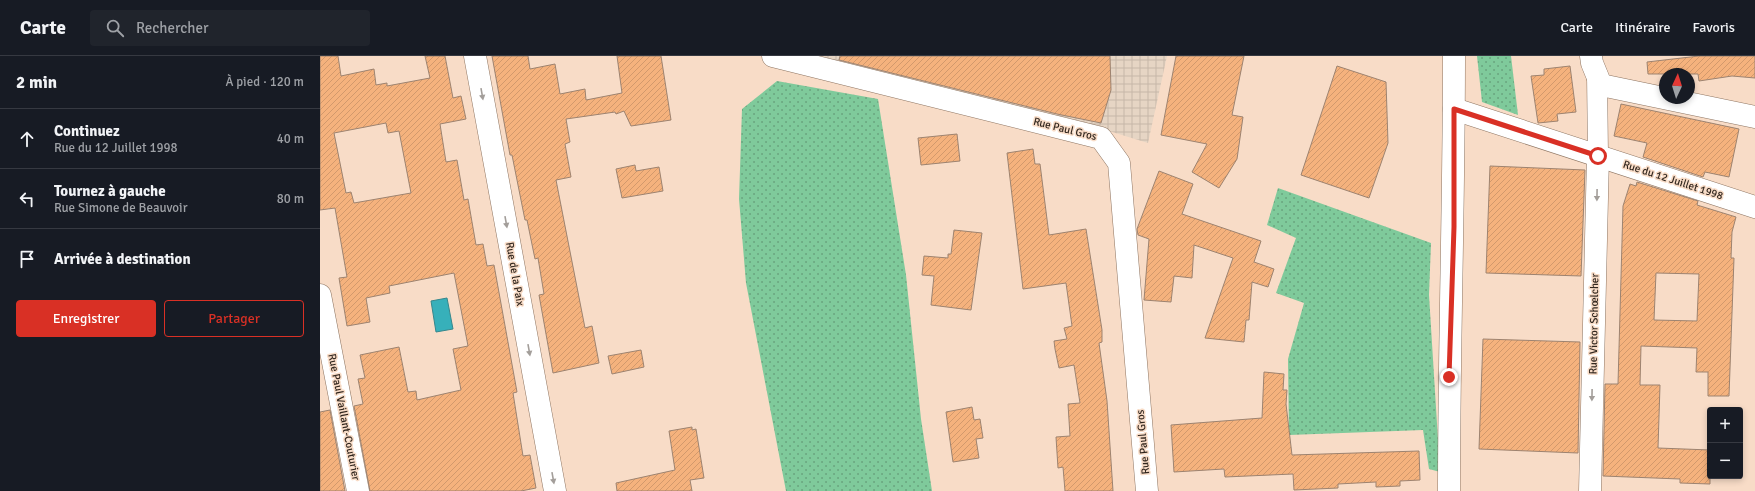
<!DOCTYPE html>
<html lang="fr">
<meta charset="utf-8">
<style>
:root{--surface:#171b24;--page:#20242c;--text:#f1f3f6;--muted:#9ea1a6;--line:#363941;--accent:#d93025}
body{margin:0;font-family:Signika,sans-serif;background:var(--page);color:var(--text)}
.controls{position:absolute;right:12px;bottom:12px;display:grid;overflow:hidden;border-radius:4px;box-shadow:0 2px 6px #0003}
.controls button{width:36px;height:36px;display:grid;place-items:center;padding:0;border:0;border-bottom:1px solid var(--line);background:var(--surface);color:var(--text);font:20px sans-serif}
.compass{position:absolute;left:1339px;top:12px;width:36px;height:36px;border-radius:50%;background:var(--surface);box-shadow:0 2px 6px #0003;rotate:4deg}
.stop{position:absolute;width:12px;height:12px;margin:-9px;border:3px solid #d93025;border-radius:50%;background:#fff}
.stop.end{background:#d93025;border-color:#fff;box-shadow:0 1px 4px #0008}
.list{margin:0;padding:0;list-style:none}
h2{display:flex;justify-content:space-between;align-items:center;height:52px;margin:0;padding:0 16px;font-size:17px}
h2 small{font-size:13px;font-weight:400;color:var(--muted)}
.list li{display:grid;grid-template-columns:26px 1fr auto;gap:12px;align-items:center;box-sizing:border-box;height:60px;padding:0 16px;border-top:1px solid var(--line)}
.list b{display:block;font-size:15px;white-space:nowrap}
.list p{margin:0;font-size:13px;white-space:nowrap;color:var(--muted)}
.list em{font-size:13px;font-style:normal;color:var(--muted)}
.actions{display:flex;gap:8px;padding:12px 16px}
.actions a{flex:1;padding:9px 0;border:1px solid var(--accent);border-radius:4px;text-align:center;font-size:14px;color:var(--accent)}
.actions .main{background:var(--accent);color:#fff}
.icon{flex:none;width:22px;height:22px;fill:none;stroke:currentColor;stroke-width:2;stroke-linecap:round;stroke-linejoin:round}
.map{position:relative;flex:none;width:1435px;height:435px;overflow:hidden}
header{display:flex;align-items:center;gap:24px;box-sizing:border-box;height:56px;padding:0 20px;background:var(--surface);border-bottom:1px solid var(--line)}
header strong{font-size:19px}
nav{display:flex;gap:22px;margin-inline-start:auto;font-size:14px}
.search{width:280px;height:36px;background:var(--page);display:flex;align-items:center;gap:10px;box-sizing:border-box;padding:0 14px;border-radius:4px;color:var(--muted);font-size:15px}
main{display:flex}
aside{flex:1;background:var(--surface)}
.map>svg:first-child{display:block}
</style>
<header>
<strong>Carte</strong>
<div class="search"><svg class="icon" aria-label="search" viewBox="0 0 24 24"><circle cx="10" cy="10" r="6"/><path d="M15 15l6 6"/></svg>Rechercher</div>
<nav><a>Carte</a><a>Itinéraire</a><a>Favoris</a></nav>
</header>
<main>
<aside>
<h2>2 min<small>À pied · 120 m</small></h2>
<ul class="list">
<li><svg class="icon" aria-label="ahead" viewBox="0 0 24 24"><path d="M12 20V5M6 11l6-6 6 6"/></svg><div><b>Continuez</b><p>Rue du 12 Juillet 1998</p></div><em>40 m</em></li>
<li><svg class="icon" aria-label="left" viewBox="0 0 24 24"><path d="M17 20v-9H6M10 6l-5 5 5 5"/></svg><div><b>Tournez à gauche</b><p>Rue Simone de Beauvoir</p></div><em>80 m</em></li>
<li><svg class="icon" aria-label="arrive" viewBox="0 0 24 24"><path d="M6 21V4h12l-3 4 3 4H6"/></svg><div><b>Arrivée à destination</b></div></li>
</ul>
<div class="actions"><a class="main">Enregistrer</a><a>Partager</a></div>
</aside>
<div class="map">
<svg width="1435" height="435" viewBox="0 0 1435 435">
<defs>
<pattern id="industrial-grid" width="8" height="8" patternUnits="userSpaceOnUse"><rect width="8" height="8" fill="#e6d5c4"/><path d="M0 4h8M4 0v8" fill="none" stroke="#c6b7a8"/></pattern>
<pattern id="grass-dots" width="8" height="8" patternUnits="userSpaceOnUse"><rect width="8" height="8" fill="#7fca9b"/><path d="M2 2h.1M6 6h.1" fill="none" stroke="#69a47e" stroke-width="1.8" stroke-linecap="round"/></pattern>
<pattern id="building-hatch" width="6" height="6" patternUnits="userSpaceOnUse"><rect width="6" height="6" fill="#f5b27d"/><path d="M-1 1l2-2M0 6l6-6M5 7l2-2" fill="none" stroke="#d2996c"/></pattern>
</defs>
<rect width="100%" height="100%" fill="#f8dcc7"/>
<path fill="url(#industrial-grid)" d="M488 0H847L828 87 779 72Z"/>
<g fill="url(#grass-dots)">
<path d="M1157 0H1191L1198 59 1162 46Z"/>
<path d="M457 25 558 43 586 219 601 363 612 435H466L426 227 419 143 422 53Z"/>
<path d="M958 132 1111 187 1109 239 1120 416 1109 413 1103 374 969 379 968 303 984 247 956 237 976 182 947 169Z"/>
</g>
<path fill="#37b0ba" stroke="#36878c" d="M127 242 133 273 116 276 111 245Z"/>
<g fill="url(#building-hatch)" stroke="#9d8370" fill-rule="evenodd">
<path d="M0 0H18L21 20 54 13 56 29 67 27V30L110 22 105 0H125L133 42 141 40 146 63 120 68 126 106 137 104 144 144 148 143 156 189 163 188 167 210 174 209 197 336 193 337 203 400 210 399 216 432 201 435H50L34 350 43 348 38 323 45 322 40 299 79 291 88 336 96 335 97 344 141 334 133 293 148 290 134 217 69 230 70 237 46 242 50 266 27 270 19 222 27 221 15 152 0 154ZM66 67 68 77 79 75 91 137 34 147 31 136 26 137 14 77Z"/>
<path d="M172 0H208L210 13 235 8 240 38 265 33 266 44 302 37 297 0H341L351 64 311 70 304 55 296 58 295 56 246 63 250 86 245 88 251 121 236 124 265 272 272 270 279 307 233 317 219 239 224 238 218 202 215 203 207 164H205L192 99H190Z"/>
<path d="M520 0H790L791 34 781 67 737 58 519 4Z"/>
<path d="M856 0H924L912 59 923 61 917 103 899 132 872 116 887 88 841 79Z"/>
<path d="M1379 0H1435V22L1412 20 1379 25 1378 18H1328L1327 6Z"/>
<path d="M1017 10 1066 26 1068 87 1049 142 981 119Z"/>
<path d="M1250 10 1256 56 1237 58 1238 65 1218 67 1211 20 1224 19V13Z"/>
<path d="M1301 48 1419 73 1409 121 1385 116 1383 121 1323 101 1327 87 1294 80Z"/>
<path d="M637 78 640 105 601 109 598 82Z"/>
<path d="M713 93 715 108H720L729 179 766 173 782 274V286L779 287 787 345 793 435H745L743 411 738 412 736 381 750 380 748 348 760 347 754 309 739 312 735 293 734 285 747 283 744 272 752 270 746 227 703 233 687 97Z"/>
<path d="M315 109 316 115 339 111 343 135 302 142 296 113Z"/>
<path d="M1170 110 1265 114 1261 220 1166 217Z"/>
<path d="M839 115 873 128 862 158 941 185 934 206 954 213 948 231 932 226 929 264H926L924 286 885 282 913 202 874 189 872 222 854 220 851 246 824 244 829 183 818 179 817 173Z"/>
<path d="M1317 126 1378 145 1377 149 1416 161 1412 176 1411 202H1414L1409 340H1388V316H1376L1377 292 1321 290 1320 329H1340L1338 392 1390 394V428L1360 427V423L1283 420 1285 328H1298L1303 150 1310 128 1316 130ZM1336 217 1379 218 1377 265 1334 264Z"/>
<path d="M634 174 662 177 651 254 611 249 614 220 602 219 604 200 628 202V198H631Z"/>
<path d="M1163 283 1260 286 1258 397 1159 393Z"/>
<path d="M321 294 324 311 292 318 288 300Z"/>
<path d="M944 316 964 318 963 334H967L966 348 972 399 1099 395 1100 424 1080 425V430L1056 431V426L1018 428V432L974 434 973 418 905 421 904 413 854 416 851 369 942 362Z"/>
<path d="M652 351 654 364 660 363 663 382 656 383 659 402 633 406 626 356Z"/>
<path d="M10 354 25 435H0V356Z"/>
<path d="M372 371V374L376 373 384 422 370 424 372 435H297L296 427 355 414 349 375Z"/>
</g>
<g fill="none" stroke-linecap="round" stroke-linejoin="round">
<defs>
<path id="pedestrian" d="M1277 18 1278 100"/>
<g id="minor">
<path d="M155 0 235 435"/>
<path d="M453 0 781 82 799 107 827 435"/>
<path d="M1271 0 1272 7 1281 29 1435 61"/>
<path d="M1134 53 1435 151"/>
<path d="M0 239 38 435"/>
<path d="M1129 435C1129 290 1134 145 1134 0"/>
<path d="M1270 435 1278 100"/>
</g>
</defs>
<use href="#pedestrian" stroke="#8e7562" stroke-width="21"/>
<use href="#minor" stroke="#8e7562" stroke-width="23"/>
<use href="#pedestrian" stroke="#fff" stroke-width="20"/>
<use href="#minor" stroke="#fff" stroke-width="22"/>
</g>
<defs><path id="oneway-solid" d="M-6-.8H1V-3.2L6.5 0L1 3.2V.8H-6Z"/></defs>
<g fill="#a39e9a">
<use href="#oneway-solid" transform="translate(162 38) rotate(80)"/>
<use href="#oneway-solid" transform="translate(1277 139) rotate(91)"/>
<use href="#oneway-solid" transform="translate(186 166) rotate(80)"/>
<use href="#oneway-solid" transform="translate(209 294) rotate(80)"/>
<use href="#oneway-solid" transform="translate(1272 339) rotate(91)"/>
<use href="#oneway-solid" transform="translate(233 422) rotate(80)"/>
</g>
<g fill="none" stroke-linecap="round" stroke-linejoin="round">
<path stroke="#d93025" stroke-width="5" d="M1129 321 1134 171V53L1278 100"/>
</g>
<g text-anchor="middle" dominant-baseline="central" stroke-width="3" stroke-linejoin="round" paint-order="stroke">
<g font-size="11" fill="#32271f" stroke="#f8dcc7">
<text transform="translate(745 73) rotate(14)">Rue Paul Gros</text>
<text transform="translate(1353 124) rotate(18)">Rue du 12 Juillet 1998</text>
<text transform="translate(195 218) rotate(80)">Rue de la Paix</text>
<text transform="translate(1274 268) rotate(-89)">Rue Victor Schœlcher</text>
<text transform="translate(24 361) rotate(79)">Rue Paul Vaillant-Couturier</text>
<text transform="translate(823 386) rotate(-95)">Rue Paul Gros</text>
</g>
</g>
</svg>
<div class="controls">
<button>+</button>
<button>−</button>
</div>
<svg class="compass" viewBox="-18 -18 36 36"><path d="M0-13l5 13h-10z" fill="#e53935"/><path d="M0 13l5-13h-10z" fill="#9ea1a6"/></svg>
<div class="stop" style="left:1278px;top:100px"></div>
<div class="stop end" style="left:1129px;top:321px"></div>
</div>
</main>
